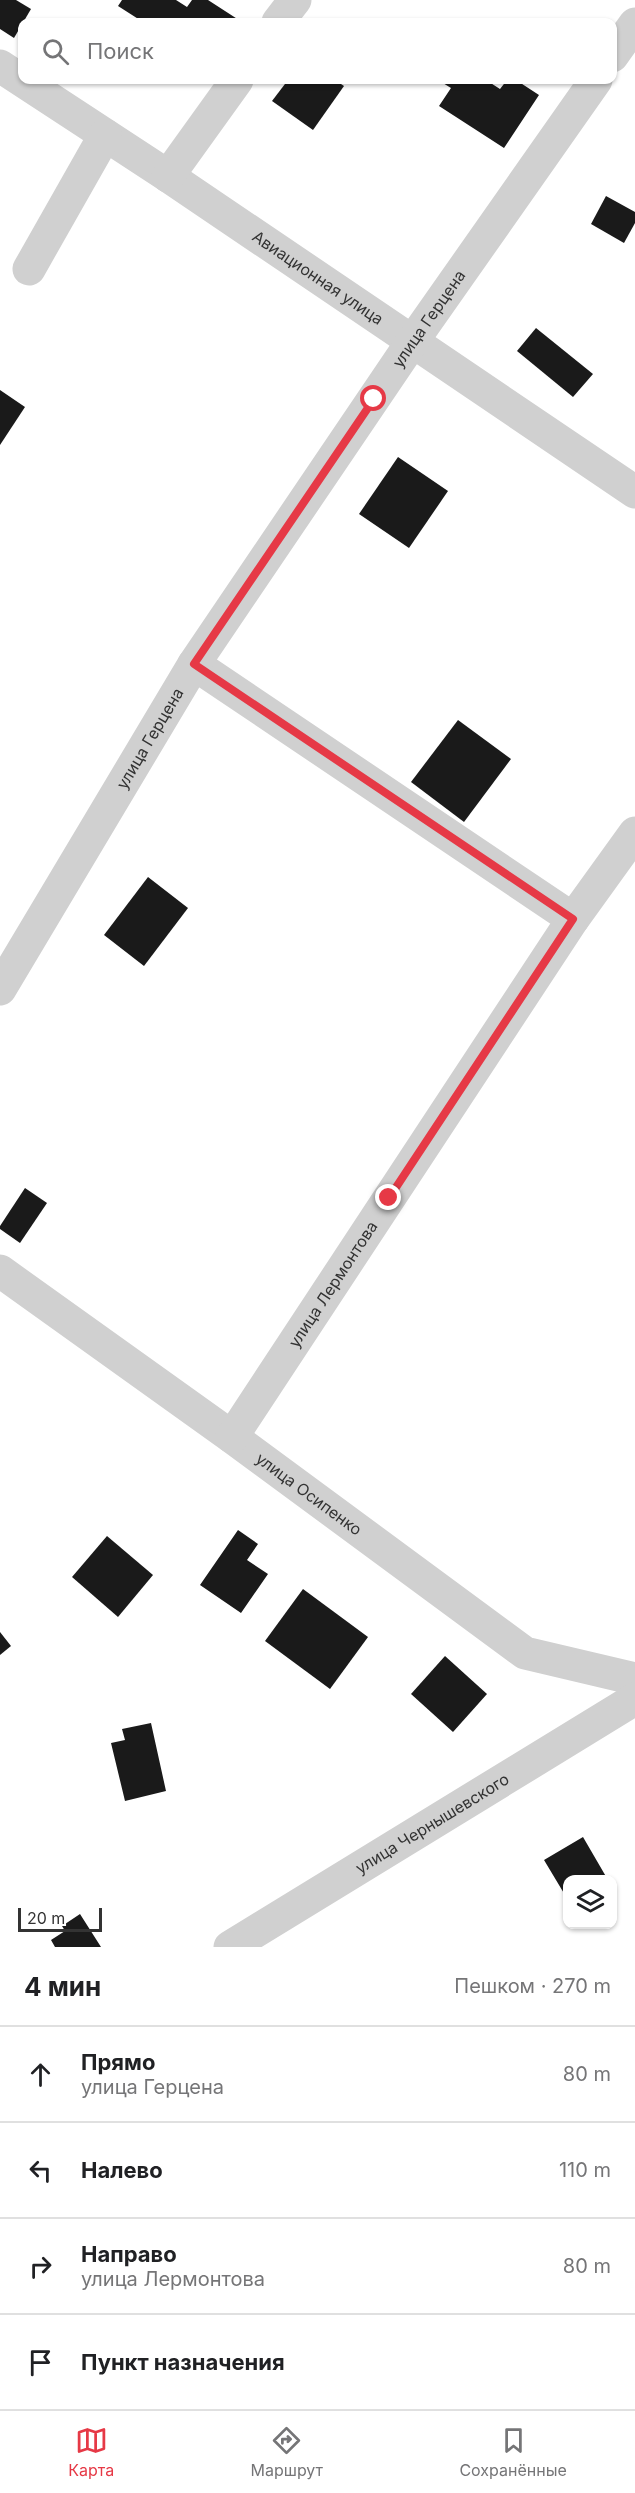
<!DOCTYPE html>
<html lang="ru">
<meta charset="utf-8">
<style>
:root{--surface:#fff;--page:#f6f6f6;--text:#202124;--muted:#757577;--line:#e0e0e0;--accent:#e63946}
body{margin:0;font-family:Inter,sans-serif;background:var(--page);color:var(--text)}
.controls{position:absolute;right:18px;bottom:18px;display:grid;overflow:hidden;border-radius:12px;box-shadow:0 2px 4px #0004}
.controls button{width:54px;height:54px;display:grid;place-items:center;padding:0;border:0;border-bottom:2px solid var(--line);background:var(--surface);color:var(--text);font:30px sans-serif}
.scale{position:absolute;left:18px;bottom:15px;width:84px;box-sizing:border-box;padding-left:6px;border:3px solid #333;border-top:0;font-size:16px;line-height:21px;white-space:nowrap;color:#333;-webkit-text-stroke:4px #fff;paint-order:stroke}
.stop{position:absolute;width:18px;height:18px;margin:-14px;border:4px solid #e63946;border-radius:50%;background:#fff}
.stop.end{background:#e63946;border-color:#fff;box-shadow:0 2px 6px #0008}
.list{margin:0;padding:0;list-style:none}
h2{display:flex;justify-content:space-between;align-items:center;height:78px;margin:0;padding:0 24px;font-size:26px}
h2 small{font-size:20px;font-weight:400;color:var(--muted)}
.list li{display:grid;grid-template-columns:39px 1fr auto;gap:18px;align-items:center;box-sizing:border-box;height:96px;padding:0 24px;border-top:2px solid var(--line)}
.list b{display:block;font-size:22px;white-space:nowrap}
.list p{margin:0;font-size:20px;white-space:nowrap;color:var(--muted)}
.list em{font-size:20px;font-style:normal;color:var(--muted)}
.icon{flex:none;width:33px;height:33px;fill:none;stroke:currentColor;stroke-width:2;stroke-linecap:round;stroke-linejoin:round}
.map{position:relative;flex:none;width:635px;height:1947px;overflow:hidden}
.search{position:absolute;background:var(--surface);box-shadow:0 2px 4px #0004;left:18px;right:18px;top:18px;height:66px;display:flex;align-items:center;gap:15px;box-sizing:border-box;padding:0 21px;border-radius:12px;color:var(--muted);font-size:22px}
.sheet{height:462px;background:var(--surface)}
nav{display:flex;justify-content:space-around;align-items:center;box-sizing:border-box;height:84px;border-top:2px solid var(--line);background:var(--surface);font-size:16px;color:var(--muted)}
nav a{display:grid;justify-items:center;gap:3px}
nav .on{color:var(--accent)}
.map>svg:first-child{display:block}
</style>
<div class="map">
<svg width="635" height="1947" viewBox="0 0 635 1947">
<rect width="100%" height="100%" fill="#fff"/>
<g fill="#1a1a1a">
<path d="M0 0H16L31 9 14 38 0 29Z"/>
<path d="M122 0H176L187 7 192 0H208L242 22H143L118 6Z"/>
<path d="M288 80H335L344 86 313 130 272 101Z"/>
<path d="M438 80H486L500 89 507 80H516L539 95 504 148 439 106 451 88Z"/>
<path d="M606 196 635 212V223L624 243 591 224Z"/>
<path d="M536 328 593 374 573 397 517 351Z"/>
<path d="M0 390 25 407 0 445Z"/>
<path d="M398 457 448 491 409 548 359 514Z"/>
<path d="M458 720 511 759 464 822 411 782Z"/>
<path d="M148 877 188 908 144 966 104 935Z"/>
<path d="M25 1188 47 1203 20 1243 0 1229V1226Z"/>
<path d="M238 1530 258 1544 247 1560 268 1574 241 1613 200 1585Z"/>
<path d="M107 1536 153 1575 118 1617 72 1577Z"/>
<path d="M303 1589 368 1637 330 1689 265 1641Z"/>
<path d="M0 1632 11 1646 0 1655Z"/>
<path d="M445 1656 487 1694 453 1732 411 1694Z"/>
<path d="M151 1723 166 1791 125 1801 111 1743 125 1740 122 1729Z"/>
<path d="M583 1837 608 1880H568V1900L544 1860Z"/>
<path d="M80 1914 101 1947H55L51 1940 65 1931 62 1926Z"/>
</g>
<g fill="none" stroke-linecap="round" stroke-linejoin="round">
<g stroke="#d0d0d0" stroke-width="33">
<path d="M278 22 295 0"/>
<path d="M612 56 635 24"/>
<path id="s1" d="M0 66 168 176 635 492"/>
<path d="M168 176 237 80"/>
<path d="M29 269 105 135"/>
<path d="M194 664 573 919"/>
<path id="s2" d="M0 989 194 664 412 342 596 80"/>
<path id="s3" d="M0 1271 232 1437 525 1653 635 1679"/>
<path id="s4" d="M232 1437 573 919 635 833"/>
<path id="s5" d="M230 1947 635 1699"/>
</g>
</g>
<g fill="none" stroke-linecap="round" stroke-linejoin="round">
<path stroke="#e63946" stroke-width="8" d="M374 399 194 664 573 919 389 1198"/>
</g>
<g text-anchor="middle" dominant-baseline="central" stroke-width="6" stroke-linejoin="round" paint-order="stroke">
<g font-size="16" fill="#333" stroke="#fff">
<text stroke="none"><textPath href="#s1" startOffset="382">Авиационная улица</textPath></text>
<text stroke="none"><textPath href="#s2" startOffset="796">улица Герцена</textPath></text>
<text stroke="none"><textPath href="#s2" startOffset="292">улица Герцена</textPath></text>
<text stroke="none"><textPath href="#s4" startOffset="183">улица Лермонтова</textPath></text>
<text stroke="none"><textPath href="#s3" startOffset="381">улица Осипенко</textPath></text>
<text stroke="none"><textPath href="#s5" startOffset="237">улица Чернышевского</textPath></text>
</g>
</g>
</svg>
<div class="controls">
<button><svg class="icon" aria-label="layers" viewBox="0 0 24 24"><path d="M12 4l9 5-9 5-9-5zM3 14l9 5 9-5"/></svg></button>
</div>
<div class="scale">20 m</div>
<div class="stop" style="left:374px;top:399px"></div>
<div class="stop end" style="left:389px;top:1198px"></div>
<div class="search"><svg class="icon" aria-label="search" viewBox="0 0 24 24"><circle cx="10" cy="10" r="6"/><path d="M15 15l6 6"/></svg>Поиск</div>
</div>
<section class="sheet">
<h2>4 мин<small>Пешком · 270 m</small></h2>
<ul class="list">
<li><svg class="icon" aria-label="ahead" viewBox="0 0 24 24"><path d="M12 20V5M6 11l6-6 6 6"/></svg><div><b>Прямо</b><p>улица Герцена</p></div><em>80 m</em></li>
<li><svg class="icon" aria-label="left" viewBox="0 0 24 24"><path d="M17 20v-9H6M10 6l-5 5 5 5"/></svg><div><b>Налево</b></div><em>110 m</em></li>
<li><svg class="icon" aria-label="right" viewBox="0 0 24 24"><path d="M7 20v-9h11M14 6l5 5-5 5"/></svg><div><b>Направо</b><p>улица Лермонтова</p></div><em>80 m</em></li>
<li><svg class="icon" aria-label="arrive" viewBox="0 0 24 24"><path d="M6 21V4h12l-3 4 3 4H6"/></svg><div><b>Пункт назначения</b></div></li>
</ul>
</section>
<nav>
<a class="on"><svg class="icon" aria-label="map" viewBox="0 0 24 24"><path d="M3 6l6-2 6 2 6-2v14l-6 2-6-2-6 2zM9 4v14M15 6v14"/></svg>Карта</a>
<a><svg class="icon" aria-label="directions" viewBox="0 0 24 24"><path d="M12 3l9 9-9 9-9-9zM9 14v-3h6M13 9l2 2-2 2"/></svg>Маршрут</a>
<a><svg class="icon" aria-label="saved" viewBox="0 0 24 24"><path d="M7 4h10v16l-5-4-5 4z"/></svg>Сохранённые</a>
</nav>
